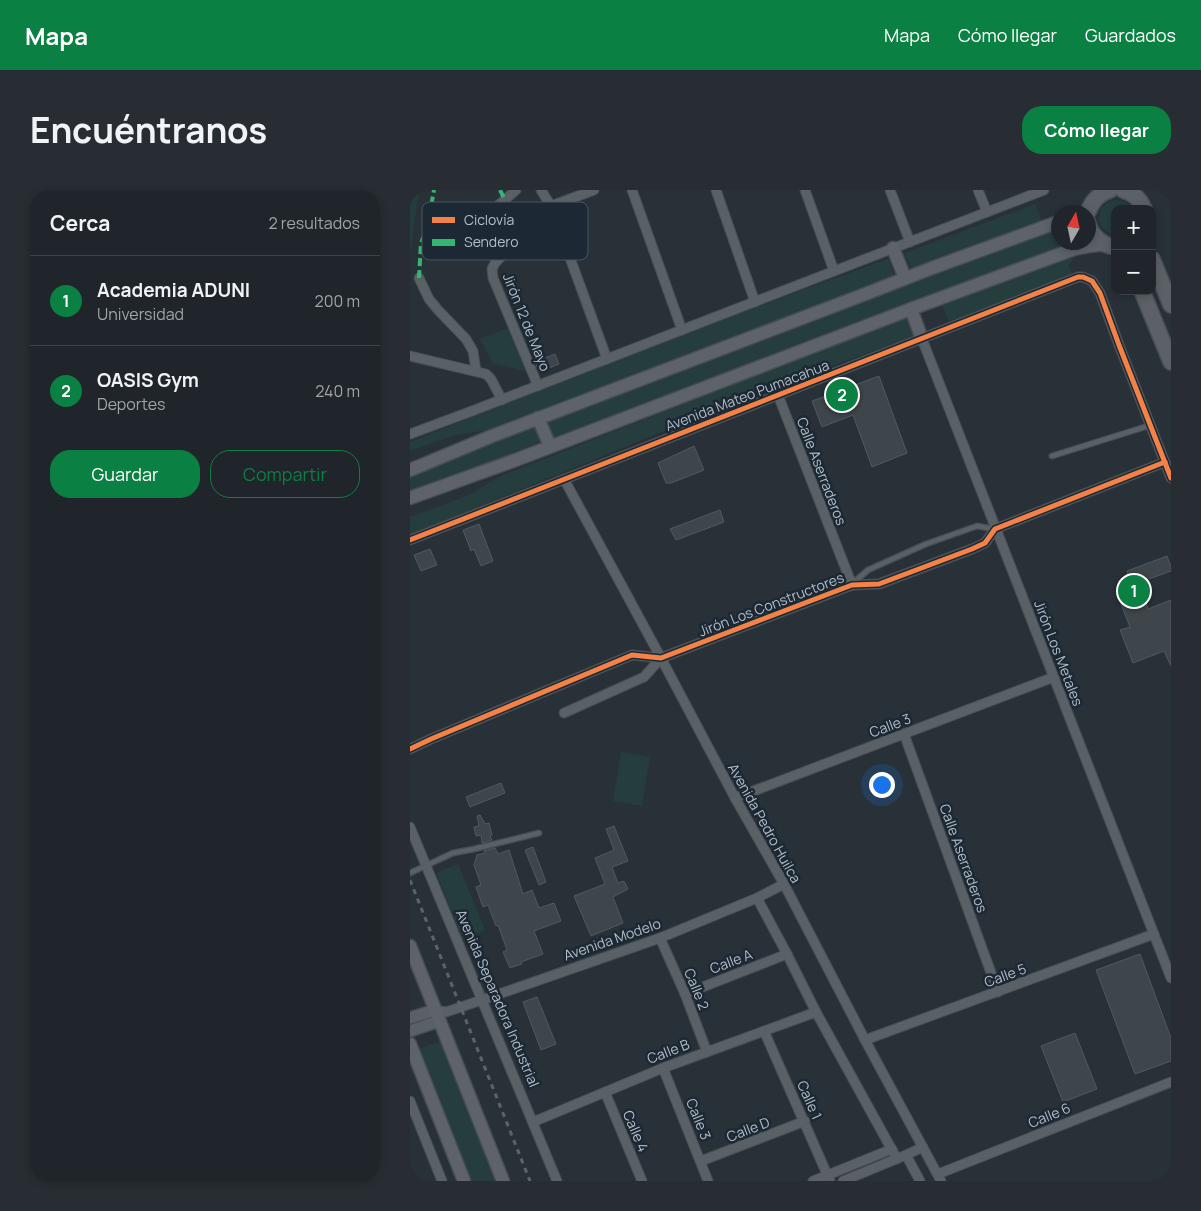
<!DOCTYPE html>
<html lang="es">
<meta charset="utf-8">
<style>
:root{--surface:#1f252a;--page:#272d32;--text:#f1f3f6;--muted:#a1a5a8;--line:#3c4247;--accent:#0b8043}
body{margin:0;font-family:Manrope,sans-serif;background:var(--page);color:var(--text)}
.controls{position:absolute;right:15px;top:15px;display:grid;overflow:hidden;border-radius:10px;box-shadow:0 2px 8px #0003}
.controls button{width:45px;height:45px;display:grid;place-items:center;padding:0;border:0;border-bottom:1px solid var(--line);background:var(--surface);color:var(--text);font:25px sans-serif}
.compass{position:absolute;left:641px;top:15px;width:45px;height:45px;border-radius:50%;background:var(--surface);box-shadow:0 2px 8px #0003;rotate:9deg}
.you{position:absolute;left:471px;top:594px;width:18px;height:18px;margin:-12px;border:4px solid #fff;border-radius:50%;background:#1a73e8;box-shadow:0 0 0 8px #1a73e833}
.badge{display:grid;place-items:center;width:32px;height:32px;border-radius:50%;background:var(--accent);color:#fff;font-size:16px;font-weight:700}
.pin{position:absolute;translate:-50% -50%;border:2px solid #fff;box-shadow:0 1px 5px #0006}
.list{margin:0;padding:0;list-style:none}
h2{display:flex;justify-content:space-between;align-items:center;height:65px;margin:0;padding:0 20px;font-size:21px}
h2 small{font-size:16px;font-weight:400;color:var(--muted)}
.list li{display:grid;grid-template-columns:32px 1fr auto;gap:15px;align-items:center;box-sizing:border-box;height:90px;padding:0 20px;border-top:1px solid var(--line)}
.list b{display:block;font-size:19px;white-space:nowrap}
.list p{margin:0;font-size:16px;white-space:nowrap;color:var(--muted)}
.list em{font-size:16px;font-style:normal;color:var(--muted)}
.actions{display:flex;gap:10px;padding:15px 20px}
.actions a{flex:1;padding:11px 0;border:1px solid var(--accent);border-radius:20px;text-align:center;font-size:18px;color:var(--accent)}
.actions .main{background:var(--accent);color:#fff}
.map{position:relative;flex:none;width:761px;height:991px;overflow:hidden;border-radius:20px}
header{display:flex;align-items:center;gap:30px;box-sizing:border-box;height:70px;padding:0 25px;background:var(--accent);color:#fff}
header strong{font-size:24px}
nav{display:flex;gap:28px;margin-inline-start:auto;font-size:18px}
.intro{display:flex;align-items:center;justify-content:space-between;box-sizing:border-box;height:120px;padding:0 30px}
h1{margin:0;font-size:35px}
.button{padding:12px 22px;border-radius:20px;background:var(--accent);color:#fff;font-size:18px;font-weight:700}
main{display:flex;gap:30px;padding:0 30px}
aside{flex:1;background:var(--surface);border-radius:20px;box-shadow:0 2px 8px #0003}
.map>svg:first-child{display:block}
</style>
<header>
<strong>Mapa</strong>
<nav><a>Mapa</a><a>Cómo llegar</a><a>Guardados</a></nav>
</header>
<div class="intro"><h1>Encuéntranos</h1><a class="button">Cómo llegar</a></div>
<main>
<aside>
<h2>Cerca<small>2 resultados</small></h2>
<ul class="list">
<li><span class="badge">1</span><div><b>Academia ADUNI</b><p>Universidad</p></div><em>200 m</em></li>
<li><span class="badge">2</span><div><b>OASIS Gym</b><p>Deportes</p></div><em>240 m</em></li>
</ul>
<div class="actions"><a class="main">Guardar</a><a>Compartir</a></div>
</aside>
<div class="map">
<svg width="761" height="991" viewBox="0 0 761 991">
<rect width="100%" height="100%" fill="#293138"/>
<g fill="#263d3e">
<path d="M0 0H9L0 64Z"/>
<path d="M706 10 715 12 722 19H705V45C683 41 684 13 706 10Z"/>
<path d="M625 14 632 31 503 82 495 63Z"/>
<path d="M648 38V52L676 53 0 303V284L514 86Z"/>
<path d="M662 63 664 68 658 76 663 85 540 134 532 115Z"/>
<path d="M478 69 485 89 334 143 82 239 42 246 0 261V252L199 173 346 117Z"/>
<path d="M499 127 506 146 359 198 0 345V327L62 304 86 288 436 150Z"/>
<path d="M98 138 117 181 83 174 70 149Z"/>
<path d="M211 562 240 567 232 616 203 611Z"/>
<path d="M48 674 75 740 53 749 26 683Z"/>
<path d="M32 851 86 991H60L8 859Z"/>
</g>
<g fill="#3e454b" stroke="#51585f">
<path d="M145 164 149 174 129 182 125 172Z"/>
<path d="M469 186 497 263 462 277 443 225 412 237 402 211Z"/>
<path d="M284 256 294 280 261 293H256L248 273Z"/>
<path d="M310 320 314 332 266 350 260 339Z"/>
<path d="M69 334 83 371 71 376 64 359 61 361 53 340Z"/>
<path d="M20 359 27 375 11 381 4 365Z"/>
<path d="M757 366 761 377V381L728 393 738 419 761 410V476L754 461 723 473 710 440 720 437 706 401 722 394 717 381Z"/>
<path d="M91 593 95 603 60 617 56 607Z"/>
<path d="M70 625 75 634 79 633 82 645 80 646 82 650 72 653 71 645 66 646 64 637 69 636 67 626Z"/>
<path d="M204 636 218 671 202 677 208 693 214 691 218 699 203 707 213 733 181 746 164 706 195 694 185 668 204 660 196 639Z"/>
<path d="M123 657 136 692 129 695 115 660Z"/>
<path d="M85 658 88 664 99 660 113 704 122 700 129 718 144 713 151 731 124 741 133 764 111 772 112 774 100 778 93 762 97 760 88 735 86 736 78 715 73 717 66 697 71 695 64 675 67 665 75 663 74 661Z"/>
<path d="M730 764 761 848V871L725 884 686 780Z"/>
<path d="M127 807 146 854 131 860 113 812Z"/>
<path d="M665 843 687 899 653 912 631 856Z"/>
</g>
<g fill="none" stroke-linecap="round" stroke-linejoin="round">
<defs>
<g id="service">
<path d="M642 266 741 235"/>
<path d="M443 393 458 380 516 354 567 336 584 339"/>
<path d="M0 683 43 663 64 659 129 643"/>
</g>
<g id="minor">
<path d="M131 0 141 16 197 169"/>
<path d="M222 0 272 140"/>
<path d="M306 0 345 112"/>
<path d="M395 0 424 81"/>
<path d="M480 0 500 52"/>
<path d="M568 0 577 22"/>
<path d="M62 38 106 0"/>
<path d="M9 88 19 109 28 120 56 149 63 161 66 181"/>
<path d="M512 149 761 788"/>
<path d="M0 166 76 184 81 189 92 210"/>
<path d="M128 196 83 88 82 79 85 73 141 16 184 0"/>
<path d="M368 205 442 395"/>
<path d="M0 244 62 221 634 0"/>
<path d="M154 289 251 468 325 608 374 694 455 850 531 991"/>
<path d="M0 350 668 87H673L682 91 690 103 709 155 761 288"/>
<path d="M154 523 234 487 251 468"/>
<path d="M494 544 588 802"/>
<path d="M0 559 21 549 222 465 251 468 442 395 469 394 562 359 575 353 585 339 755 272"/>
<path d="M325 608 644 487"/>
<path d="M0 637 147 991"/>
<path d="M347 708 377 764 406 822 487 969"/>
<path d="M250 748 275 804 297 862"/>
<path d="M275 804 377 764"/>
<path d="M25 820 36 822 72 810 250 748 347 708 374 694"/>
<path d="M354 841 420 991"/>
<path d="M455 850 744 744"/>
<path d="M253 878 298 991"/>
<path d="M195 902 232 991"/>
<path d="M0 911 32 991"/>
<path d="M123 932 253 878 406 822"/>
<path d="M496 965 510 991"/>
<path d="M291 971 395 931"/>
<path d="M528 984 761 892"/>
<path d="M403 991 482 959"/>
<path d="M433 991 496 965 513 957"/>
</g>
<g id="tertiary">
<path d="M0 828 25 820"/>
<path d="M0 841 29 831"/>
</g>
<g id="secondary">
<path d="M483 58 495 88"/>
<path d="M501 119 512 149"/>
<path d="M128 228 140 256"/>
<path d="M0 280 82 246 458 103 522 78 648 32"/>
<path d="M0 308 103 271 501 119 664 59 679 56 695 54"/>
<path d="M0 756 93 991"/>
<path d="M0 854 54 991"/>
</g>
<g id="primary">
<path d="M713 0C724 3 730 9 734 19"/>
<path d="M678 22C682 11 688 4 700 0"/>
<path d="M678 33C681 46 692 55 705 57"/>
<path d="M742 69 761 115"/>
<path d="M732 101 761 172"/>
</g>
</defs>
<use href="#service" stroke="#474d53" stroke-width="7"/>
<use href="#minor" stroke="#474d53" stroke-width="11"/>
<use href="#tertiary" stroke="#474d53" stroke-width="14"/>
<use href="#secondary" stroke="#474d53" stroke-width="15"/>
<use href="#primary" stroke="#474e55" stroke-width="18"/>
<use href="#service" stroke="#596066" stroke-width="4.5"/>
<use href="#minor" stroke="#596066" stroke-width="9"/>
<use href="#tertiary" stroke="#596066" stroke-width="11"/>
<use href="#secondary" stroke="#5e636a" stroke-width="12"/>
<use href="#primary" stroke="#5c6167" stroke-width="15"/>
<path stroke="#5d636a" stroke-width="3" stroke-dasharray="5 5" stroke-linecap="butt" d="M0 690 120 991"/>
<g stroke="#33b770" stroke-width="4" stroke-dasharray="8 4" stroke-linecap="butt">
<path d="M90 0 95 10"/>
<path d="M17 38 24 0"/>
<path d="M9 88 11 53 17 38 24 34 44 39 62 38"/>
</g>
<defs>
<g id="cycleway">
<path d="M0 350 668 87H673L682 91 690 103 709 155 761 288"/>
<path d="M0 559 21 549 222 465 251 468 442 395 469 394 562 359 575 353 585 339 755 272"/>
</g>
</defs>
<use href="#cycleway" stroke="#1c2833" stroke-width="8"/>
<use href="#cycleway" stroke="#f48246" stroke-width="5"/>
</g>
<g text-anchor="middle" dominant-baseline="central" stroke-width="5" stroke-linejoin="round" paint-order="stroke">
<g font-size="14" fill="#b3bec9" stroke="#1c2833">
<text transform="translate(117 132) rotate(68)">Jirón 12 de Mayo</text>
<text transform="translate(337 205) rotate(-21)">Avenida Mateo Pumacahua</text>
<text transform="translate(412 281) rotate(69)">Calle Aserraderos</text>
<text transform="translate(361 414) rotate(-21)">Jirón Los Constructores</text>
<text transform="translate(649 463) rotate(69)">Jirón Los Metales</text>
<text transform="translate(480 535) rotate(-21)">Calle 3</text>
<text transform="translate(355 633) rotate(61)">Avenida Pedro Huilca</text>
<text transform="translate(554 668) rotate(70)">Calle Aserraderos</text>
<text transform="translate(202 749) rotate(-19)">Avenida Modelo</text>
<text transform="translate(321 771) rotate(-21)">Calle A</text>
<text transform="translate(595 785) rotate(-20)">Calle 5</text>
<text transform="translate(287 799) rotate(68)">Calle 2</text>
<text transform="translate(88 808) rotate(67)">Avenida Separadora Industrial</text>
<text transform="translate(258 861) rotate(-21)">Calle B</text>
<text transform="translate(400 910) rotate(66)">Calle 1</text>
<text transform="translate(639 925) rotate(-22)">Calle 6</text>
<text transform="translate(289 929) rotate(68)">Calle 3</text>
<text transform="translate(338 939) rotate(-21)">Calle D</text>
<text transform="translate(226 941) rotate(67)">Calle 4</text>
</g>
</g>
<rect x="12" y="12" width="166" height="58" rx="8" fill="#1c2833" stroke="#495560" stroke-width="1"/>
<rect x="22" y="27" width="23" height="6" fill="#f48246"/>
<rect x="22" y="49" width="23" height="7" fill="#33b770"/>
<g font-size="14" fill="#b3bec9">
<text x="54" y="35">Ciclovía</text>
<text x="54" y="57">Sendero</text>
</g>
</svg>
<div class="controls">
<button>+</button>
<button>−</button>
</div>
<svg class="compass" viewBox="-18 -18 36 36"><path d="M0-13l5 13h-10z" fill="#e53935"/><path d="M0 13l5-13h-10z" fill="#a1a5a8"/></svg>
<div class="you"></div>
<div class="pin badge" style="left:724px;top:401px">1</div>
<div class="pin badge" style="left:432px;top:205px">2</div>
</div>
</main>
